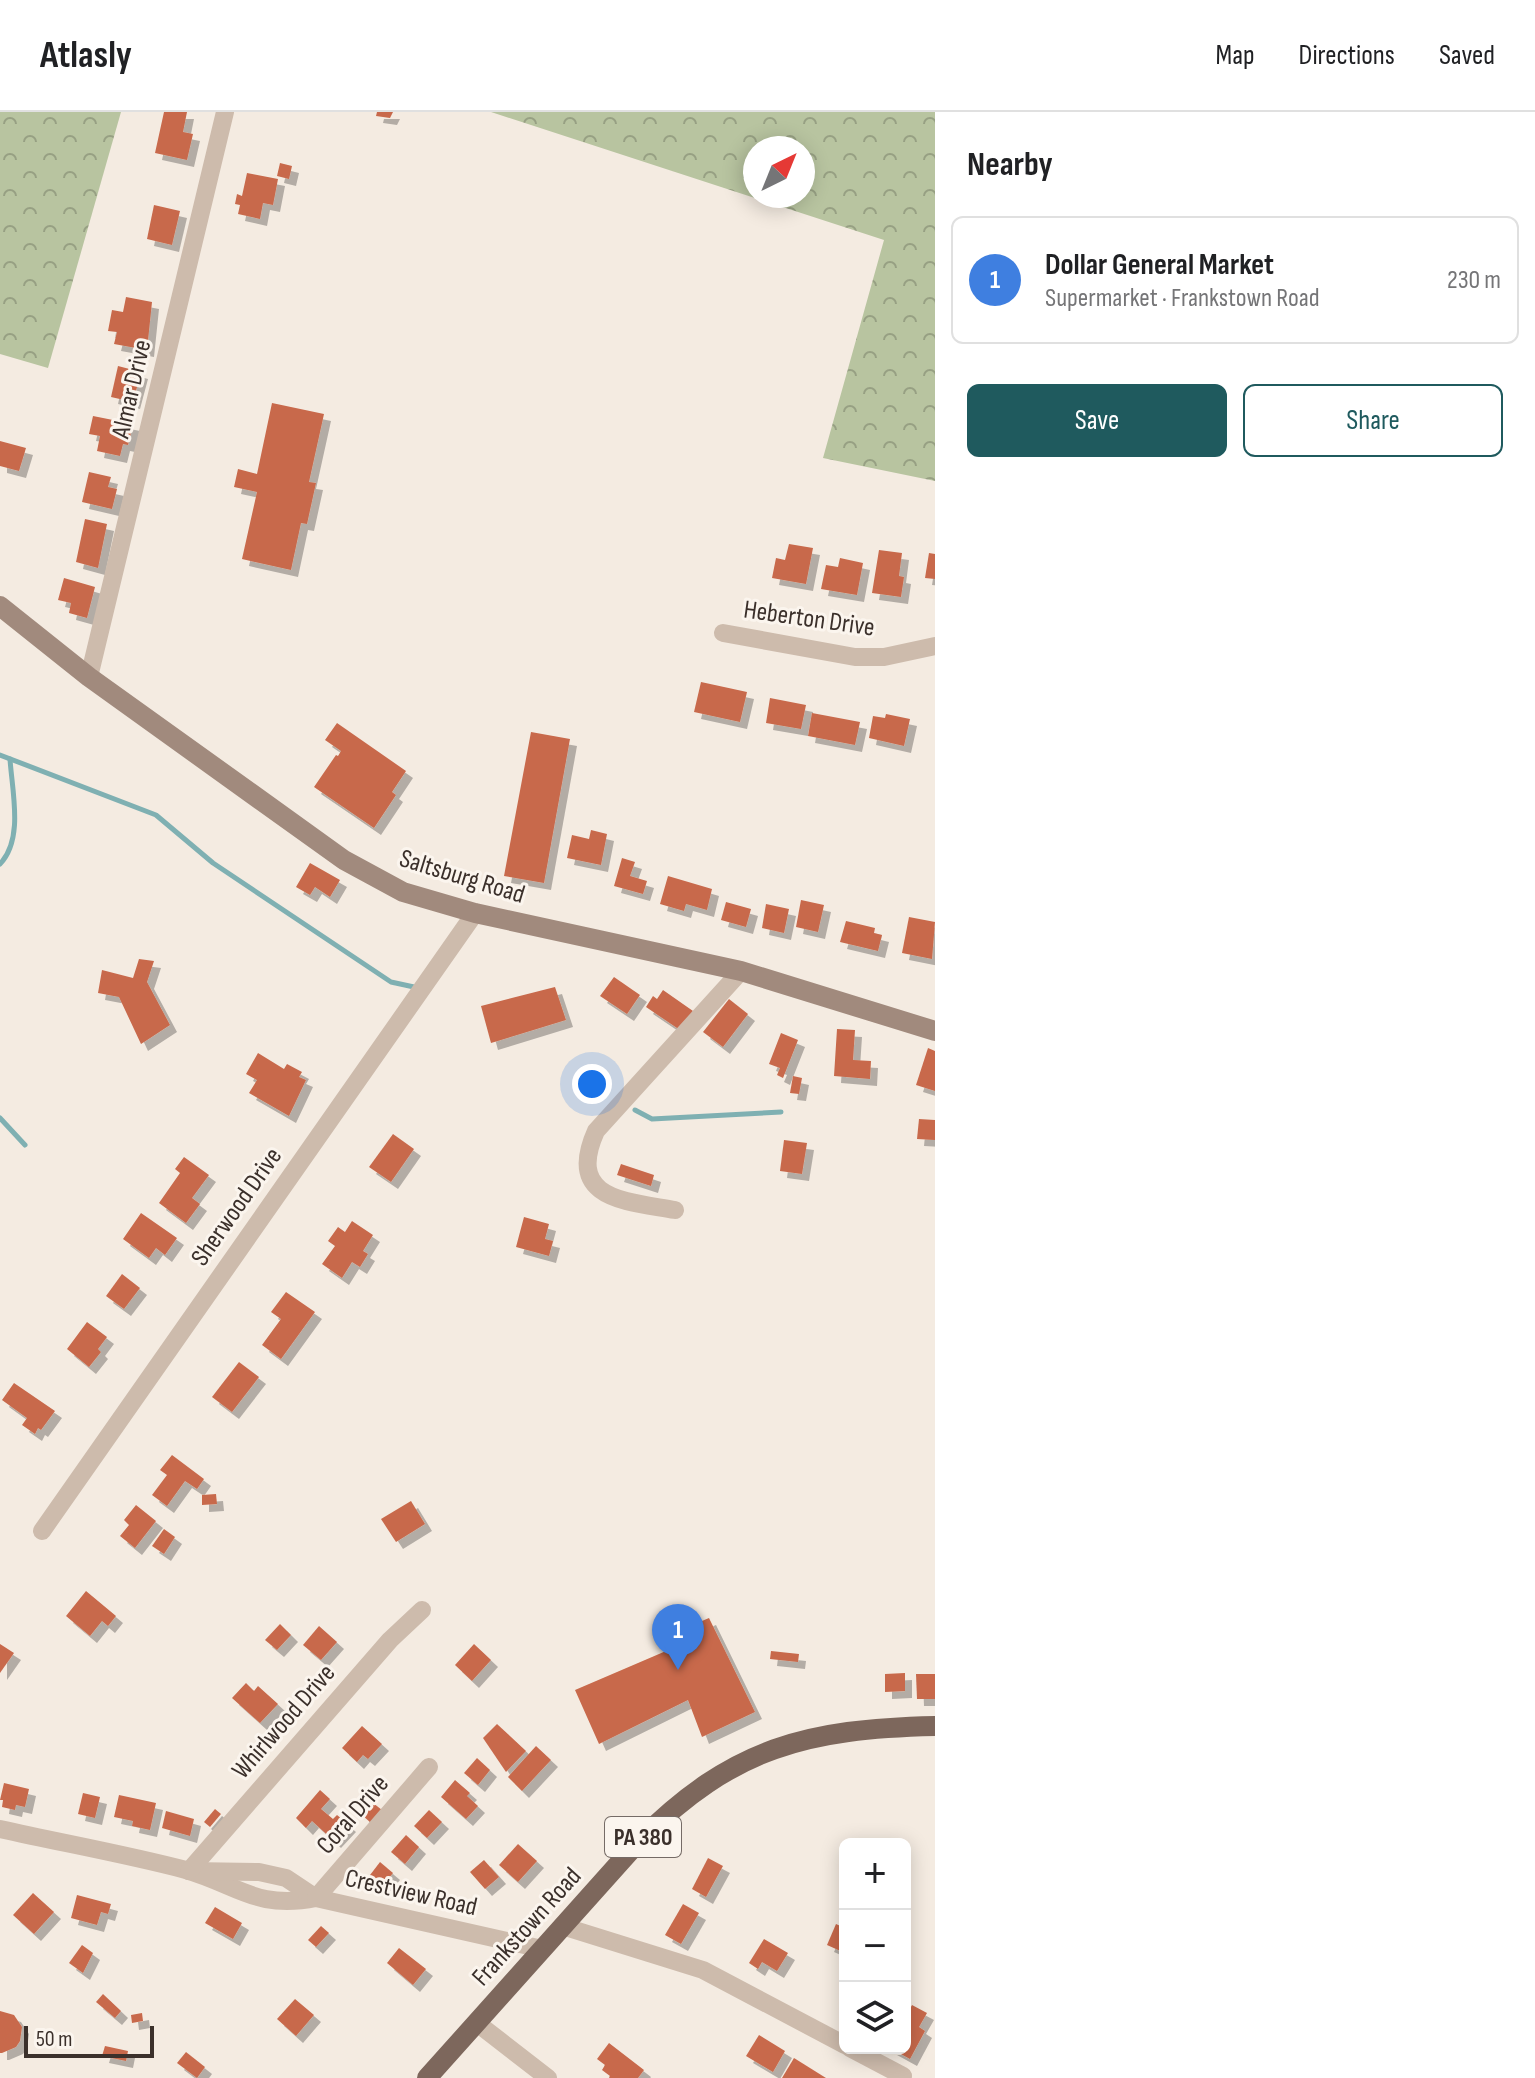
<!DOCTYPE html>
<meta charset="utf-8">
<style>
:root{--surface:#fff;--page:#f2f2f2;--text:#202124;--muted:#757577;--line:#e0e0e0;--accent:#1f5a5e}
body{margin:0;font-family:"Sofia Sans Condensed",sans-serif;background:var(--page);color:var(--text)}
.controls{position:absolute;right:24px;bottom:24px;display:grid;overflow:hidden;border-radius:12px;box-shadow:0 4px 20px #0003}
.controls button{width:72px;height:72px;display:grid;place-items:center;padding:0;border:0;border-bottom:2px solid var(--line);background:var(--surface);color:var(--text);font:40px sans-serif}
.compass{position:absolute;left:743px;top:24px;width:72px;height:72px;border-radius:50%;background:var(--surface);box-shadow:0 4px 20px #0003;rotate:43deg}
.scale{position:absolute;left:24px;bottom:20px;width:130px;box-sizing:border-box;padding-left:8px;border:4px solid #3b302b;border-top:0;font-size:22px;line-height:28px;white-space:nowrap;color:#3b302b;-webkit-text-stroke:6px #fbf5ee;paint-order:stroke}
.you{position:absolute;left:592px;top:972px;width:28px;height:28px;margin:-20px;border:6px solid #fff;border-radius:50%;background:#1a73e8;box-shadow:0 0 0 12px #1a73e833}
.badge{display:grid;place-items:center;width:52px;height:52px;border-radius:50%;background:var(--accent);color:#fff;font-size:26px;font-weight:700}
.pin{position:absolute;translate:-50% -66px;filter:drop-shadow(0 2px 4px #0008)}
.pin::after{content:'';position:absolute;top:42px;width:28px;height:24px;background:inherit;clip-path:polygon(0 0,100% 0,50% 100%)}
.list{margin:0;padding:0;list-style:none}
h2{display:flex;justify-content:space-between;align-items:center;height:104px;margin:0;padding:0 32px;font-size:34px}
h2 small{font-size:26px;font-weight:400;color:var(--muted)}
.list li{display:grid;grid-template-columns:52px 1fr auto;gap:24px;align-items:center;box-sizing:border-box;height:128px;margin:0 16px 16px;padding:0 16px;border:2px solid var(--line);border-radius:12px}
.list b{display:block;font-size:30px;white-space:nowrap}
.list p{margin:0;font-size:26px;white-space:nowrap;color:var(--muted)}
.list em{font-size:26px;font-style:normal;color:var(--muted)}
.actions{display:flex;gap:16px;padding:24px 32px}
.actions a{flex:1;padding:18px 0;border:2px solid var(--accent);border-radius:12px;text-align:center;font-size:28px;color:var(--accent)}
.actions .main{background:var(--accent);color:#fff}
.icon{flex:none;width:44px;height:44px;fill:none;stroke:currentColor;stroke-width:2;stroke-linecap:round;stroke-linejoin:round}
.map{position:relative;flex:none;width:935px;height:1966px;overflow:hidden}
header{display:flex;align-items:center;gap:48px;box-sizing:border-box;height:112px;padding:0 40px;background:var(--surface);border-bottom:2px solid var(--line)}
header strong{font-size:38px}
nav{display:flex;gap:44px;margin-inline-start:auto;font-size:28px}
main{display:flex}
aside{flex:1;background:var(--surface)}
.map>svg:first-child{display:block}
</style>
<header>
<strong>Atlasly</strong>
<nav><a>Map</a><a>Directions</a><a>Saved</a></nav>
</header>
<main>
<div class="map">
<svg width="935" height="1966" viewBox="0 0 935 1966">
<defs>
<pattern id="forest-crowns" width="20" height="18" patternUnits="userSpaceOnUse" patternTransform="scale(2)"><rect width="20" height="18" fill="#b8c4a0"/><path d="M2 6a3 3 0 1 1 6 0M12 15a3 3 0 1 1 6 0" fill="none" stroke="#97a083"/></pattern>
<filter id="shadow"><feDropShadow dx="7" dy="7" stdDeviation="0" flood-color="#0004"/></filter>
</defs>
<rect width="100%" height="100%" fill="#f4ebe1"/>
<g fill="url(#forest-crowns)" fill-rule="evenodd">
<path d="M0 0H121L48 256 0 242Z"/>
<path d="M491 0H935V369L823 346 884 128ZM755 36H803V84H755Z"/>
</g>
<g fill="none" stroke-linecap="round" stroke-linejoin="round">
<g stroke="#7fb0b2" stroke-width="5">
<path d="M0 643 156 703 213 751 391 870 414 875"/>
<path d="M0 752C24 727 12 679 10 647"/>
<path d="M635 998 652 1007 781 1000"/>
<path d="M0 1006 25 1033"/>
</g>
</g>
<g fill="#c8694b" filter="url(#shadow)">
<path d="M164 0H187L183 20 193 22 187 48 155 41Z"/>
<path d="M377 0H393L390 6 376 4Z"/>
<path d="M280 51 292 54 289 67 277 64Z"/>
<path d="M247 61 278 67 273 93 263 91 260 107 238 102 240 93 235 92 237 82 242 84Z"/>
<path d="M154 93 180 99 172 133 147 127Z"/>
<path d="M126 185 152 190 147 238 114 232 117 220 108 219 112 198 123 200Z"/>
<path d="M118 254 141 260 133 290 111 285Z"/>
<path d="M272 291 324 302 309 370 316 371 307 412 301 411 291 458 242 447 257 380 234 375 238 357 257 362Z"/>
<path d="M93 304 133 312 128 333 123 332 120 344 97 339 100 324 89 322Z"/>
<path d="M0 329 26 336 19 359 0 354Z"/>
<path d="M89 360 111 365 108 375 117 377 112 397 82 390Z"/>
<path d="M85 407 107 412 98 456 76 450Z"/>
<path d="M789 432 813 436 806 472 772 466 776 446 785 448Z"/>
<path d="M879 438 902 441 899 464 904 465 901 485 872 481Z"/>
<path d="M929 441 935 442V467L925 466Z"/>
<path d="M840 446 863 451 857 483 821 477 826 453 838 455Z"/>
<path d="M64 466 95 475 87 506 69 501 71 491 58 488Z"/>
<path d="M701 570 747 580 740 610 694 600Z"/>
<path d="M770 586 806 593 801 617 766 611Z"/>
<path d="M812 601 860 610 855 633 808 624Z"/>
<path d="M886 602 910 607 904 634 869 626 873 604 885 606Z"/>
<path d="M337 611 406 659 392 680 396 683 374 716 314 675 336 643 338 644 341 639 325 628Z"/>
<path d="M531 620 570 627 544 771 504 764Z"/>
<path d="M591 718 607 722 601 753 567 746 572 723 589 727Z"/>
<path d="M622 746 635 750 630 764 647 769 643 782 614 774Z"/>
<path d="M310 751 340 768 330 785 315 775 310 783 296 775Z"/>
<path d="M668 764 712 777 707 798 686 792 684 799 660 792Z"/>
<path d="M801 788 824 793 818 820 796 815Z"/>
<path d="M726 790 751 797 746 815 721 808Z"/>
<path d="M766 792 789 797 784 821 762 816Z"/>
<path d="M909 805 935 810 932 847 902 841Z"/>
<path d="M846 809 875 816 874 821 882 823 878 839 840 830Z"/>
<path d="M139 847 154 849 147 870 170 913 141 932 119 885 98 881 102 858 133 866Z"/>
<path d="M614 865 640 883 627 902 600 884Z"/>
<path d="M555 875 566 908 491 931 481 894Z"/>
<path d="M663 878 693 899 680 918 646 895 653 884 657 887Z"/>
<path d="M729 887 748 902 723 935 703 920Z"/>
<path d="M837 917 855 918 853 948 871 949 870 967 834 964Z"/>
<path d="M781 921 798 928 783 966 777 963 780 956 769 952Z"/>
<path d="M928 936 935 939V979L916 973Z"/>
<path d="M258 941 284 957 287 952 302 960 299 965 306 968 289 1004 249 981 257 968 246 962Z"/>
<path d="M793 964 802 966 799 982 790 981Z"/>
<path d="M919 1007 935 1008V1028L917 1027Z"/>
<path d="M393 1022 414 1037 391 1070 369 1055Z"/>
<path d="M784 1028 807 1031 802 1062 780 1059Z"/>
<path d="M184 1045 209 1063 192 1086 200 1092 186 1111 159 1091 180 1061 175 1057Z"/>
<path d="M621 1052 654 1063 651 1074 617 1063Z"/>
<path d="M141 1101 177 1126 165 1143 156 1136 149 1146 123 1127Z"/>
<path d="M524 1105 549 1112 545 1127 553 1129 549 1144 516 1135Z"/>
<path d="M352 1109 373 1123 363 1139 368 1142 360 1155 352 1150 342 1166 322 1152 335 1134 328 1129 338 1115 345 1120Z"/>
<path d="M122 1162 140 1176 124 1197 106 1184Z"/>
<path d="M286 1180 315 1200 281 1247 262 1233 281 1207 271 1200Z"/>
<path d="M87 1210 107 1225 98 1237 101 1240 89 1255 67 1237Z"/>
<path d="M239 1250 259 1265 232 1300 212 1285Z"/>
<path d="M14 1271 55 1299 41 1318 38 1316 35 1322 22 1313 27 1306 2 1288Z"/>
<path d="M172 1343 204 1367 197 1377 185 1369 167 1394 152 1383 167 1363 160 1358Z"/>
<path d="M216 1382 217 1392 202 1393V1383Z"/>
<path d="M411 1389 425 1412 396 1430 381 1407Z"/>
<path d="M136 1393 156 1409 135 1436 120 1424 129 1413 124 1408Z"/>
<path d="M164 1417 175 1425 164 1442 152 1434Z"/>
<path d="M86 1479 116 1504 108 1514 102 1509 90 1524 66 1504Z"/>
<path d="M709 1506 755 1600 702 1625 688 1588 599 1632 575 1578 666 1539 662 1526Z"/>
<path d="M280 1512 291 1523 277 1538 265 1528Z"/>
<path d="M319 1514 337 1530 321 1548 303 1533Z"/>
<path d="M0 1532 14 1541 0 1561Z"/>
<path d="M474 1532 491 1548 472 1569 455 1553Z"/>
<path d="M771 1539 799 1542 798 1550 770 1547Z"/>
<path d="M905 1561V1579L885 1580V1562Z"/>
<path d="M916 1562H935V1587H917Z"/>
<path d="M246 1571 254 1579 258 1574 278 1592 260 1611 232 1586Z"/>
<path d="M497 1612 526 1639 506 1660 483 1626Z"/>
<path d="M362 1614 382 1632 368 1647 363 1643 357 1650 342 1636Z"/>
<path d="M536 1634 551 1648 522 1679 508 1665Z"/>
<path d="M477 1646 490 1658 478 1673 464 1661Z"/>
<path d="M455 1668 470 1681 467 1684 478 1694 466 1707 441 1685Z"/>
<path d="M4 1671 29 1677 25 1695 16 1693 15 1698 2 1695 3 1688H0Z"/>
<path d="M320 1678 330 1687 321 1697 333 1707 337 1703 349 1713 334 1729 312 1709 306 1716 296 1706Z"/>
<path d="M83 1681 100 1685 95 1706 78 1702Z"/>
<path d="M119 1683 156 1691 150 1718 132 1714 133 1709 114 1705Z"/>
<path d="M373 1691 382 1698 371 1711 362 1703Z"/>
<path d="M215 1697 221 1702 210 1715 204 1710Z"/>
<path d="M429 1698 442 1710 427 1726 414 1714Z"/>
<path d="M166 1699 194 1707 190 1724 162 1716Z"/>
<path d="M406 1723 419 1735 405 1752 391 1740Z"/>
<path d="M518 1732 537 1749 518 1770 499 1753Z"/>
<path d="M708 1746 723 1754 706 1785 692 1777Z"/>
<path d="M484 1748 499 1765 485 1777 470 1760Z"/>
<path d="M380 1750 393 1761 379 1778 367 1767Z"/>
<path d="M33 1781 54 1800 34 1822 13 1803Z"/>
<path d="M77 1783 111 1792 108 1802 101 1800 97 1813 71 1806Z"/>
<path d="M683 1792 699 1801 681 1832 665 1823Z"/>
<path d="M215 1795 242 1811 233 1827 205 1811Z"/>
<path d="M836 1812 845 1816V1841L827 1833Z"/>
<path d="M321 1814 329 1821 316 1835 308 1828Z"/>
<path d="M764 1827 788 1841 777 1859 762 1850 758 1857 749 1851Z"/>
<path d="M82 1833 93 1841 83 1861 69 1851Z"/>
<path d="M399 1836 426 1857 413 1873 387 1851Z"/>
<path d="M103 1882 121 1899 115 1906 96 1890Z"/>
<path d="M295 1887 314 1903 296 1924 277 1907Z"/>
<path d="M912 1893 927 1901 919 1915 925 1919 910 1947 890 1936H905V1906Z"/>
<path d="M0 1899 14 1903 22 1915 20 1929 16 1935 2 1941H0Z"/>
<path d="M142 1901 143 1909 132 1911 131 1903Z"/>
<path d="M759 1923 785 1939 773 1960 746 1944Z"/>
<path d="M609 1931 644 1958 638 1966H609L610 1964 602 1958 605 1953 597 1947Z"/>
<path d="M105 1934 128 1939 126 1949 102 1944Z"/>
<path d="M186 1940 205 1955 197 1966 177 1951Z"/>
<path d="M794 1946 826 1966H782Z"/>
</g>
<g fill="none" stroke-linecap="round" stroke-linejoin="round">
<g stroke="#cdbbac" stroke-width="18">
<path d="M723 521 855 545H884L935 534"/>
<path d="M89 565 225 0"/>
<path d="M675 1098C626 1089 565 1088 596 1019L741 859"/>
<path d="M42 1419 475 801"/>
<path d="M0 1717C62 1731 125 1742 186 1758 238 1773 257 1798 316 1786"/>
<path d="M189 1759 259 1760 286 1766 316 1786 542 1837"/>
<path d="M189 1759 390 1528 422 1498"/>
<path d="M316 1786 429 1655"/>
<path d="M562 1814 703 1858 845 1933"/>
<path d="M477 1911 548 1966"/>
<path d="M850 1936 903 1964"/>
</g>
<path stroke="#a18a7d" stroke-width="20" d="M0 494 89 565 344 748 403 780 475 801 741 859 935 919"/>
<path stroke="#7d675c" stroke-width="20" d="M427 1966 640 1728C733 1635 807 1617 935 1614"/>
</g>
<g text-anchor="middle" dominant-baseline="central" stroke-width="6" stroke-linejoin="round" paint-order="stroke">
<rect fill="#fbf5ee" stroke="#756b66" stroke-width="2" x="605" y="1705" width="76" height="40" rx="6"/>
<g font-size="24" font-weight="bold" fill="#3b302b">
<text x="643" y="1725">PA 380</text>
</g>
<g font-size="26" fill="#3b302b" stroke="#fbf5ee">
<text transform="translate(132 277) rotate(-77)">Almar Drive</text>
<text transform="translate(809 507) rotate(8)">Heberton Drive</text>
<text transform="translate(462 765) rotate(17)">Saltsburg Road</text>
<text transform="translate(237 1095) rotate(-55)">Sherwood Drive</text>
<text transform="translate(284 1610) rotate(-49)">Whirlwood Drive</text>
<text transform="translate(353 1703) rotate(-49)">Coral Drive</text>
<text transform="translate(411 1781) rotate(13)">Crestview Road</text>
<text transform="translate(527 1815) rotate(-48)">Frankstown Road</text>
</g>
</g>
</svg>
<div class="controls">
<button>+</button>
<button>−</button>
<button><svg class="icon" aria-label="layers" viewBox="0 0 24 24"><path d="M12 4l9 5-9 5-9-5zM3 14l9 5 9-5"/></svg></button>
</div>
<svg class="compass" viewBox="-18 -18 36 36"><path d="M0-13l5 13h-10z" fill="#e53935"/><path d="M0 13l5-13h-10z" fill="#757577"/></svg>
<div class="scale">50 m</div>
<div class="you"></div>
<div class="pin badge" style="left:678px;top:1558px;background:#3f7fe0">1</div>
</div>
<aside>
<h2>Nearby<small></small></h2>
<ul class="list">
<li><span class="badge" style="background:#3f7fe0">1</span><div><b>Dollar General Market</b><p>Supermarket · Frankstown Road</p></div><em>230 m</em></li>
</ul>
<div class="actions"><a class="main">Save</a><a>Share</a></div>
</aside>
</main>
